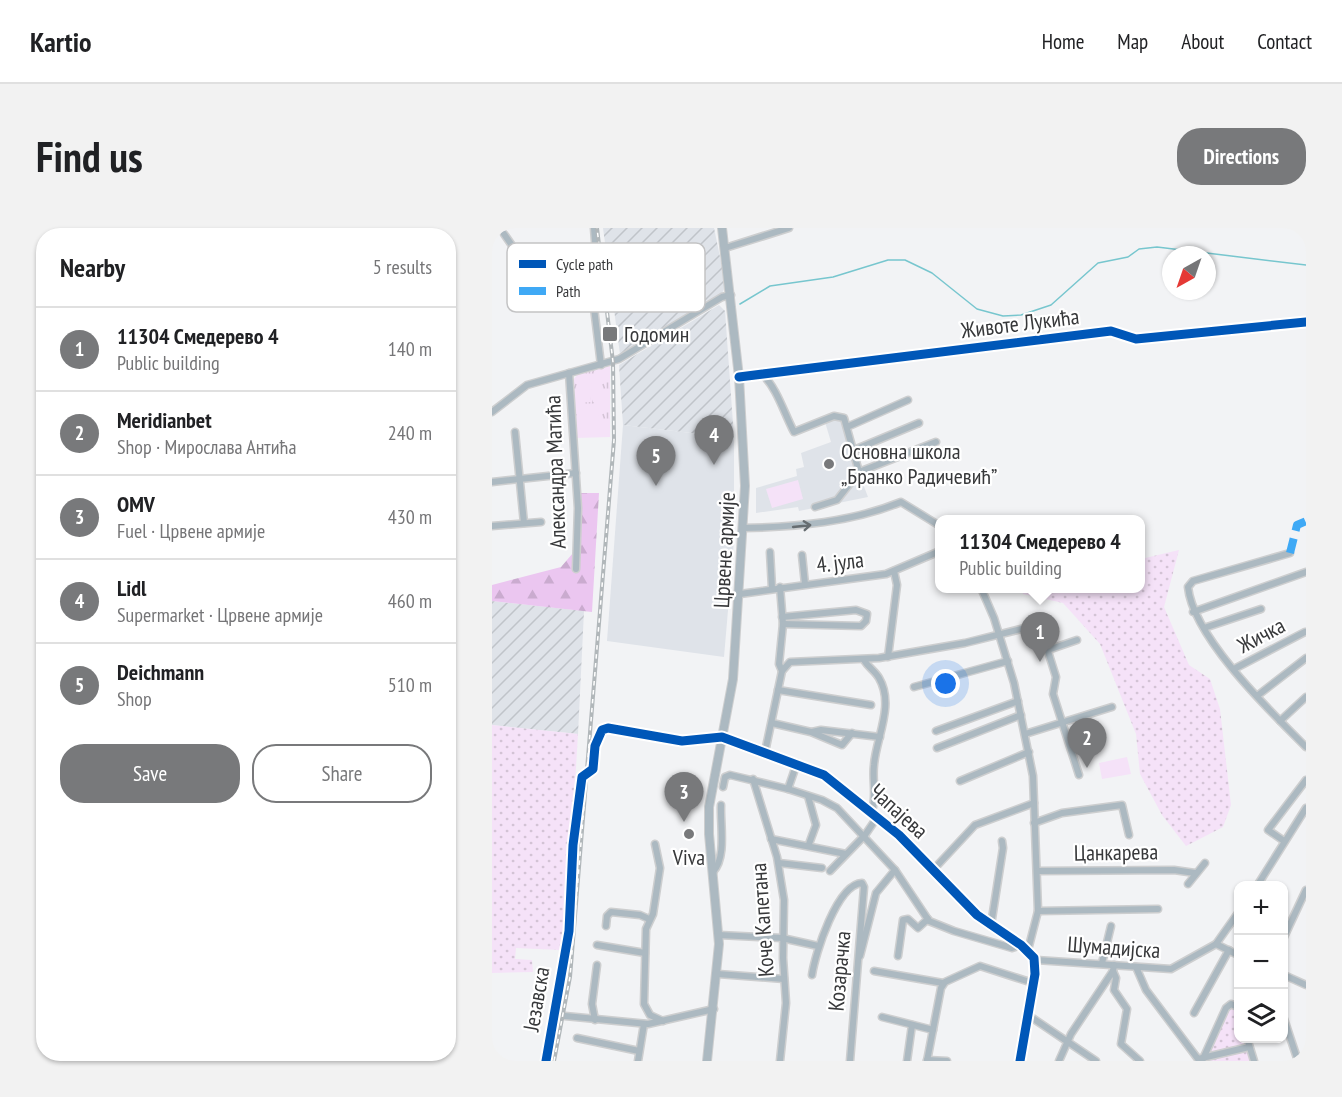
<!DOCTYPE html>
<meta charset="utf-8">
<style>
:root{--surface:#fff;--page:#f2f2f2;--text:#202124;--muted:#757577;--line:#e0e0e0;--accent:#78797b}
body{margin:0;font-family:"PT Sans Narrow",sans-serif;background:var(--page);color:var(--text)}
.controls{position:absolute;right:18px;bottom:18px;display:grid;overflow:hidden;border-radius:12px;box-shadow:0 2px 4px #0004}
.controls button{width:54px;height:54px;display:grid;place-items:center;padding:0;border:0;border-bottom:2px solid var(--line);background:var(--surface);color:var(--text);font:30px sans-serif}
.compass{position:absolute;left:670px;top:18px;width:54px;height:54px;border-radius:50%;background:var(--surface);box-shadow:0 2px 4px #0004;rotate:220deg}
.you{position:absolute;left:454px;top:456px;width:21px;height:21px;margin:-15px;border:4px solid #fff;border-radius:50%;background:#1a73e8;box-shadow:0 0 0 9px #1a73e833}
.badge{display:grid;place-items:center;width:39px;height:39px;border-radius:50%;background:var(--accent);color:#fff;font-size:20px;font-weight:700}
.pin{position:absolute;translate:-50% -50px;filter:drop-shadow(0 2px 3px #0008)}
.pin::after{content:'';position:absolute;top:32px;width:21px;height:18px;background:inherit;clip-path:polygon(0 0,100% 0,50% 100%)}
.popup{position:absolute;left:443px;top:287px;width:210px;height:78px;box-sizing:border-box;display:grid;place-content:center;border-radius:12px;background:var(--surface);filter:drop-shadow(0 2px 4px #0005);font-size:20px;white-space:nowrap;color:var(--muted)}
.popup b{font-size:22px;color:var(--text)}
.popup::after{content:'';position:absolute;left:50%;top:100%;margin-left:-12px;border:12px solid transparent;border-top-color:var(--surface)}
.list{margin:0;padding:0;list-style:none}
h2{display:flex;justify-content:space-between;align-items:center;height:78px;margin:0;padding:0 24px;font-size:26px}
h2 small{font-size:20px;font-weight:400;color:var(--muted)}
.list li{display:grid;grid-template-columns:39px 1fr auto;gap:18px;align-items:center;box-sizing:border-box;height:84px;padding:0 24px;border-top:2px solid var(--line)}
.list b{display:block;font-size:22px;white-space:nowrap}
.list p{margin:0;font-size:20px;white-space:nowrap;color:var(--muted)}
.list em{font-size:20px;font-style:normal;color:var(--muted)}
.actions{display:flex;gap:12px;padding:18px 24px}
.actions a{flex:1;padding:14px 0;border:2px solid var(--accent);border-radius:24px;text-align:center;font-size:21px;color:var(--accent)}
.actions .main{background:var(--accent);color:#fff}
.icon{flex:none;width:33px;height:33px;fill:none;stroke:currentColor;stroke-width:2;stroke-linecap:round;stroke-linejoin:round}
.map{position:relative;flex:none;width:814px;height:833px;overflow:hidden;border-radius:24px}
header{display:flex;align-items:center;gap:36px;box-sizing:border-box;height:84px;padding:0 30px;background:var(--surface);border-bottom:2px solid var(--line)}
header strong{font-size:28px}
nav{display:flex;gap:33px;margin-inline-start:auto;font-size:21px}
.intro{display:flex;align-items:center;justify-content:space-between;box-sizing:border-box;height:144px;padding:0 36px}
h1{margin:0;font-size:42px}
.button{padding:15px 27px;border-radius:24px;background:var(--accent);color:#fff;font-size:21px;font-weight:700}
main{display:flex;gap:36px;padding:0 36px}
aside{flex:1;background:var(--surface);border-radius:24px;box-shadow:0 2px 4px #0004}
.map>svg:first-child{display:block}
</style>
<header>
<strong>Kartio</strong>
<nav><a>Home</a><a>Map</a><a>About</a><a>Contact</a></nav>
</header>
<div class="intro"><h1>Find us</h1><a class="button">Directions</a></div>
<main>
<aside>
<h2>Nearby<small>5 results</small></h2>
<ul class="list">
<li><span class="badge">1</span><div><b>11304 Смедерево 4</b><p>Public building</p></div><em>140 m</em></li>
<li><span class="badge">2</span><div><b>Meridianbet</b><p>Shop · Мирослава Антића</p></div><em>240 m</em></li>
<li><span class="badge">3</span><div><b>OMV</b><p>Fuel · Црвене армије</p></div><em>430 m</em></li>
<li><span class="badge">4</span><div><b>Lidl</b><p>Supermarket · Црвене армије</p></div><em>460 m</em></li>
<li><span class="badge">5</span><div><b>Deichmann</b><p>Shop</p></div><em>510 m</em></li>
</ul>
<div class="actions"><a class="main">Save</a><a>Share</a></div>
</aside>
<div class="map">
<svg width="814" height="833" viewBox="0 0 814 833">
<defs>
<pattern id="industrial-furrows" width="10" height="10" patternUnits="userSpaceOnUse" patternTransform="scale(1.5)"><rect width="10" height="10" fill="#dfe3e9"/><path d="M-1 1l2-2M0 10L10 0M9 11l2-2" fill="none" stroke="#c0c4c9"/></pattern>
<pattern id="grass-dots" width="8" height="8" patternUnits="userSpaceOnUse" patternTransform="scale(1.5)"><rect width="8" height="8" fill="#f5e2f8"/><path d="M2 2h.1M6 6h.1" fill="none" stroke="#d3c3d5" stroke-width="1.8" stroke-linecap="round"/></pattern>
<pattern id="forest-firs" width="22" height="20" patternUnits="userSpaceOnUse" patternTransform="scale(1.5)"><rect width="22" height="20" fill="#ebc6f0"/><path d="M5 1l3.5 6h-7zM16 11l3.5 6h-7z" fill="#caabcf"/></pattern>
<pattern id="park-tufts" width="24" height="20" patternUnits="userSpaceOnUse" patternTransform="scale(1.5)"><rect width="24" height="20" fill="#f5e2f8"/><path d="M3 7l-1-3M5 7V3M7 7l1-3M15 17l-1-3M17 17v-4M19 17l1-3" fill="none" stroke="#d3c3d5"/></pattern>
</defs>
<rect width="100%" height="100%" fill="#f2f3f5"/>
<g fill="#dfe3e9">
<path d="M344 191 350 195 368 257 371 256 376 269 307 283 306 279 264 285V260L305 248 304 241 312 239 309 225 339 214 333 194Z"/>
<path d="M131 197 242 210V312L232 429 115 413Z"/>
</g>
<g fill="url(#industrial-furrows)">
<path d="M111 0H222L234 58 230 65 128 126Z"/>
<path d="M227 77 233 83 242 210 131 197 127 137Z"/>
<path d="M0 373 92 383 86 506 0 497Z"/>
</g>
<g fill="url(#grass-dots)">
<path d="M687 322 672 379 697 437 718 451 728 481 739 577 731 599 694 618 670 587 648 546 644 506 608 416 571 375 531 366 530 361 648 360 649 331Z"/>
<path d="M0 497 86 506 75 690 68 722 24 720 23 731 40 732 41 744 0 745Z"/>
<path d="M740 779 746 786V810L753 811 760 833H711L730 789Z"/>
</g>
<path fill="url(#forest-firs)" d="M88 265H107L100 384 0 373V357L69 339 87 318Z"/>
<path fill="url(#park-tufts)" d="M118 138V209L84 210 81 152 85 147Z"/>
<g fill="#f5e2f8">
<path d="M109 149 111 174H101L99 150Z"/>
<path d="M86 151H97L99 174 87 175Z"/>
<path d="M106 180 108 207 89 208 87 181Z"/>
<path d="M306 252 311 271 280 280 274 261Z"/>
<path d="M635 529 639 546 610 551 607 535Z"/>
</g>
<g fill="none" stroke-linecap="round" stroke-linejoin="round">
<path stroke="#77c6ce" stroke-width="1.5" d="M248 76 278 58 341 49 396 32H413L440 45 485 81 511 88 529 87 559 77 606 35 636 29 647 21 665 19 814 37"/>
<defs>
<g id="minor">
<path d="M12 6 26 26 28 39 35 42 101 29 104 26 102 0"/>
<path d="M233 20 297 0"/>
<path d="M96 31 109 137"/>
<path d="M77 145 86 280 84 341"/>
<path d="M270 146C285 160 292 185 302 204L342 188 352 190 367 244"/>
<path d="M247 149 619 103 644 111 814 94"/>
<path d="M0 184 35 157 127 131 230 69 239 67"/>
<path d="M355 199 416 172"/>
<path d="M23 204 32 295"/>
<path d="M362 222 427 195"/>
<path d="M0 254 84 245"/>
<path d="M323 279 345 272 367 244 444 214"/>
<path d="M0 298 49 294"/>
<path d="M252 300C305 299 360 294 409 274L448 298"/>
<path d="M278 324 280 360"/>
<path d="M798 325 701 353 696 359C701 409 778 483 814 519"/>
<path d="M310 327 313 356"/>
<path d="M288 359 291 396 287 436 290 443"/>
<path d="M489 360 502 390 522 455 541 548 546 683 536 722"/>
<path d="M248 366 394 346 448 323"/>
<path d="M701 384 814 344"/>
<path d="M290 389 364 382 375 386 374 393 369 398 291 396"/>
<path d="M712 400 769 381"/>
<path d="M556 422 585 412"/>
<path d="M396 429 405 357 402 343"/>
<path d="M372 432C376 439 383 443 387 450 403 477 384 510 382 537 380 553 385 566 380 583"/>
<path d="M742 441 813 404"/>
<path d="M422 459 516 433"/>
<path d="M286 462 379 477"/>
<path d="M765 468 814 430"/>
<path d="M788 493 814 469"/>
<path d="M280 495 319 504 350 517 360 505"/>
<path d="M444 503 526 473"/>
<path d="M320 504 329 502 388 509"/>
<path d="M533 506 620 479"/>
<path d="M445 520 529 487"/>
<path d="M273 524 290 443 298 434 387 430 473 415 545 397 549 401 564 449 561 466 587 547"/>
<path d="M305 535 296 561 330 572 345 580 403 642 437 693 462 703 520 720 529 717"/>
<path d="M261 551 285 629 292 672 291 730 294 775 288 833"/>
<path d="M468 553 537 524"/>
<path d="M231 559 233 549 238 547 296 561"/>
<path d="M316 568 324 597 317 616"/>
<path d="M542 595 570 585 630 577 637 607"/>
<path d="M279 611 354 626"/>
<path d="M792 613 776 602 814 552"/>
<path d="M163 616 168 640 161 686 154 701 152 776 158 787 171 793"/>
<path d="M287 635 330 640"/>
<path d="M441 642 483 597 542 575"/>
<path d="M338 643 373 607 386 588"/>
<path d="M545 643 682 642 703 645"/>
<path d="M221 644C235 629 228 596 229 577"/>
<path d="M696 656 713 635"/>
<path d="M765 658 814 580"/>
<path d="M546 683 666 681"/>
<path d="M499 697 511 620 510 613"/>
<path d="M114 698 115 688 119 684 148 687 157 691"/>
<path d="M227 707 290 710 326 718"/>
<path d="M792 709 814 662"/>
<path d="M724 716 746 727"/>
<path d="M105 717 153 725"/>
<path d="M368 728 384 665 403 642"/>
<path d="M406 728 411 692 416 691 426 700 436 691"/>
<path d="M544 732 679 741 724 716 746 685"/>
<path d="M610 735 619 698"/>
<path d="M644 739 654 762 706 831 757 819"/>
<path d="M382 743 451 755"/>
<path d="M621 743 624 750 622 762 635 781 629 816 648 833"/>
<path d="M226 746 292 751"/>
<path d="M320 747C323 726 345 656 370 655L372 659 358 833"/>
<path d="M792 747 814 757"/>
<path d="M702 785 737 722"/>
<path d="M536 787 604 833"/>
<path d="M73 788 156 796 222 781"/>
<path d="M390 789 441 802"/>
<path d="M792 791 806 833"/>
<path d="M103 792 100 776 105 737"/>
<path d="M85 810 147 823"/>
<path d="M755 810 762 833"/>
<path d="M435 832 455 833"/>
<path d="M54 833 77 703 81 617 90 549 101 541 103 518 110 502 116 500 190 513 230 509 332 547 407 607 485 687 529 717 542 730 543 746 528 833"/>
<path d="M146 833 152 796"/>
<path d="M415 833 420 797"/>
<path d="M435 833 449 760 453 754 488 738 541 755"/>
<path d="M567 833 579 806 621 743 622 737"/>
<path d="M710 833 734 780 739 776 746 779"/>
</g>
<path id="major" d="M215 833 227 716 217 606V579L241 451 253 258 247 149 230 0"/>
</defs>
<use href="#minor" stroke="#cdcecf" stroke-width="9"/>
<use href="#major" stroke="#cdcecf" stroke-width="10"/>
<use href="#minor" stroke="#acb9c1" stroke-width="6"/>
<use href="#major" stroke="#acb9c1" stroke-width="8"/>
<defs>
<path id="rail" d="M62 833 78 749 122 212 121 134 105 0"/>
</defs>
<use href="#rail" stroke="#b1b7ba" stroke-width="4"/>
<use href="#rail" stroke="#fff" stroke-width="1.5" stroke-dasharray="4.5" stroke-linecap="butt"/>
<path stroke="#3fa9f5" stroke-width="8" stroke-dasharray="15 8" stroke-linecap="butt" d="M798 325 805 297 814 293"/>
<defs>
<g id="cycleway">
<path d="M247 149 619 103 644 111 814 94"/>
<path d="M54 833 77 703 81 617 90 549 101 541 103 518 110 502 116 500 190 513 230 509 332 547 407 607 485 687 529 717 542 730 543 746 528 833"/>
</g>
</defs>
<use href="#cycleway" stroke="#fff" stroke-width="13"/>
<use href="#cycleway" stroke="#0057b8" stroke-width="9"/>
</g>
<defs><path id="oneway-shaft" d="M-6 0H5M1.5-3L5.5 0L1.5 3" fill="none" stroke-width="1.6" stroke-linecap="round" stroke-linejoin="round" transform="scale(1.5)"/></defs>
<use stroke="#666c70" href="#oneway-shaft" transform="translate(310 298) rotate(-6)"/>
<g fill="#78797b" stroke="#fff" stroke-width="2">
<rect x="110" y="98" width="16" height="16" rx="3"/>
<circle cx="337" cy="236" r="6"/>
<circle cx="197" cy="606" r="6"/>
</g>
<g text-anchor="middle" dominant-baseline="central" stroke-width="4.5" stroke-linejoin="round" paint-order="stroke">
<g font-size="22" fill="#37383a" stroke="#fff">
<text transform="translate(528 95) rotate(-7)">Животе Лукића</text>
<text transform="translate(63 244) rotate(-92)">Александра Матића</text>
<text transform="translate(232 322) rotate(-87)">Црвене армије</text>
<text transform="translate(348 334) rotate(-7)">4. јула</text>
<text transform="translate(769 407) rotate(-28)">Жичка</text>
<text transform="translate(407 583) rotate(42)">Чапајева</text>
<text transform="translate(624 624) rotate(-1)">Цанкарева</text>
<text transform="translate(270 692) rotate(-94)">Коче Капетана</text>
<text transform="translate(622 719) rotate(4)">Шумадијска</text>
<text transform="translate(347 743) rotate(-85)">Козарачка</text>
<text transform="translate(44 771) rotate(-80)">Језавска</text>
</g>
<g font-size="22" fill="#37383a" stroke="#fff" text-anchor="start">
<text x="132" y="106">Годомин</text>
<text x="349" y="223">Основна школа<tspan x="349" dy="25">„Бранко Радичевић”</tspan></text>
<text x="197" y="629" text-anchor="middle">Viva</text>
</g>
</g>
<rect x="15" y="15" width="198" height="69" rx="9" fill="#fff" stroke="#c3c3c4" stroke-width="1.5"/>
<rect x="27" y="32" width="27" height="8" fill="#0057b8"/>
<rect x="27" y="59" width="27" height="8" fill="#3fa9f5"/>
<g font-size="16" fill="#37383a">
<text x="64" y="42">Cycle path</text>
<text x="64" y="69">Path</text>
</g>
</svg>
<div class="controls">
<button>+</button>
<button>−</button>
<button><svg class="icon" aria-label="layers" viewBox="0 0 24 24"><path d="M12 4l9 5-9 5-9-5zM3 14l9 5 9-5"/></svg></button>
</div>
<svg class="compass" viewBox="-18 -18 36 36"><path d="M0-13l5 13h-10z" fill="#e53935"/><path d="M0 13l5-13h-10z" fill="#757577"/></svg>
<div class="you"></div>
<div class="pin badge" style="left:548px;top:434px">1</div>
<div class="popup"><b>11304 Смедерево 4</b>Public building</div>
<div class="pin badge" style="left:595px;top:540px">2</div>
<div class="pin badge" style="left:192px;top:594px">3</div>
<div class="pin badge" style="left:222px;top:237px">4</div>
<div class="pin badge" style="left:164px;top:258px">5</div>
</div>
</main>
